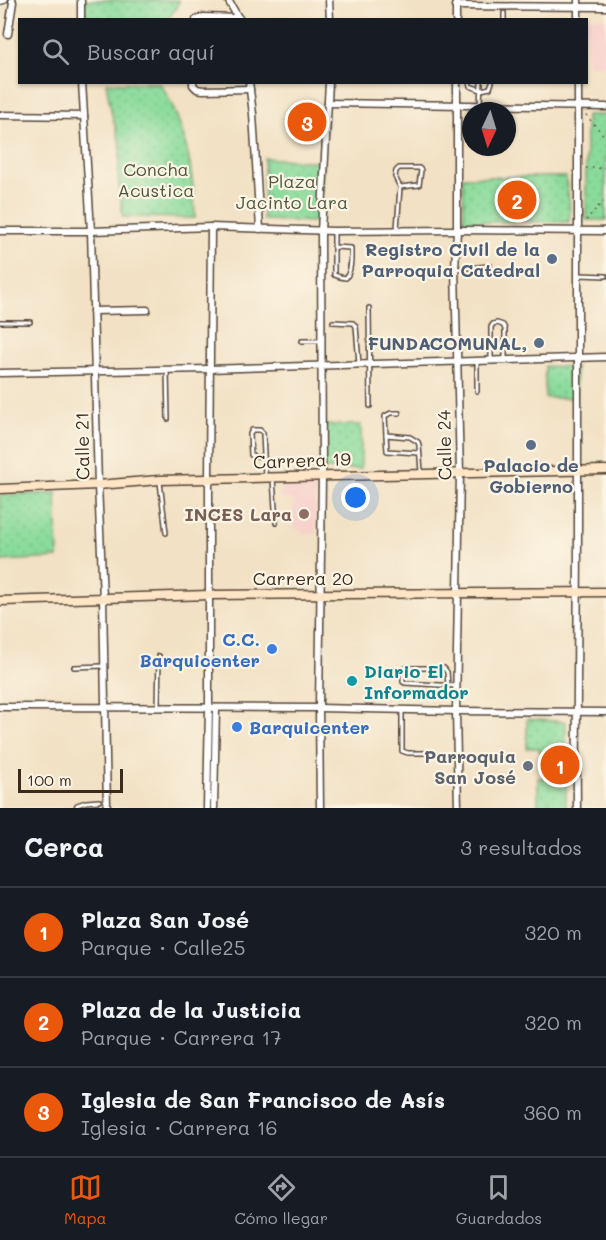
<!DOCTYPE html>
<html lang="es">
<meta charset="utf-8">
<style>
:root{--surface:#171b24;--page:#20242c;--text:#f1f3f6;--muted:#9ea1a6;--line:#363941;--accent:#ea580c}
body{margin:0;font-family:Mali,sans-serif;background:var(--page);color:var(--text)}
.compass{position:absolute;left:462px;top:102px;width:54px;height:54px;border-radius:50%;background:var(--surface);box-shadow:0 2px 4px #0004;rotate:184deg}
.scale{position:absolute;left:18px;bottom:15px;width:105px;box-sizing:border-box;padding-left:6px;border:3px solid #3b2a1e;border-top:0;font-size:16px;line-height:21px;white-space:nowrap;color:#3b2a1e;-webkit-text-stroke:4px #fcf5e5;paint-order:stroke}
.you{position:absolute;left:356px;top:498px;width:21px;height:21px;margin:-15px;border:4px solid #fff;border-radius:50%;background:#1a73e8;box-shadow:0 0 0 9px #1a73e833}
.badge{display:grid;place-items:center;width:39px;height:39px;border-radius:50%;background:var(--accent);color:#fff;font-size:20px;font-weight:700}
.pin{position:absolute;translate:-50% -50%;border:3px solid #fff;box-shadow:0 2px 6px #0006}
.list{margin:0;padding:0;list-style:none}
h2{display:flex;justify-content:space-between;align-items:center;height:78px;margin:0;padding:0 24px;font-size:26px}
h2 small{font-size:20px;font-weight:400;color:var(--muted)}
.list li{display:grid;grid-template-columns:39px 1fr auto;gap:18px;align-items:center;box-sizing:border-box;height:90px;padding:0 24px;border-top:2px solid var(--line)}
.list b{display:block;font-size:22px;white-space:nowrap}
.list p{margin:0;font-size:20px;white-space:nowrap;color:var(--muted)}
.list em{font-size:20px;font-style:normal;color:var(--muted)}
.icon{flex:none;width:33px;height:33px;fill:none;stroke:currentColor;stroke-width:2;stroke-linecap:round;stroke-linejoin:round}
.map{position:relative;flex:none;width:606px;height:808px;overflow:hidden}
.search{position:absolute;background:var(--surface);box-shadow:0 2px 4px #0004;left:18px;right:18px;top:18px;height:66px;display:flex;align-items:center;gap:15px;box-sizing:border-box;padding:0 21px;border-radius:0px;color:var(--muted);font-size:22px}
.sheet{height:348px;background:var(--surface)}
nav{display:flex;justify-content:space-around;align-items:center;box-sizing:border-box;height:84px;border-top:2px solid var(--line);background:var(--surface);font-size:16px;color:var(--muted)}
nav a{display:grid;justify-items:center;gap:3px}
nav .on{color:var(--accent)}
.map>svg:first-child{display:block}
</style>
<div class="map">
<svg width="606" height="808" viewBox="0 0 606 808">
<defs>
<pattern id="grass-dots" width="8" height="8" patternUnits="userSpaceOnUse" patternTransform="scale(1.5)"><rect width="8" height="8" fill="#8adb9b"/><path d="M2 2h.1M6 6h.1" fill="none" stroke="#78bc85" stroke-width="1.8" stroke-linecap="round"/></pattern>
</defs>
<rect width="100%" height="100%" fill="#fcf5e5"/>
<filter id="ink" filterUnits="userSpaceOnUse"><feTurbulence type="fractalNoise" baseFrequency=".0167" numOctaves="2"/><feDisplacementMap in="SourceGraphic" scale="12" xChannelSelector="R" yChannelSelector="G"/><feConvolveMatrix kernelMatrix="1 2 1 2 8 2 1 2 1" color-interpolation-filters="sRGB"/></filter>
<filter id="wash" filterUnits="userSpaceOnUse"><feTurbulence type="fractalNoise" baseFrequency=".008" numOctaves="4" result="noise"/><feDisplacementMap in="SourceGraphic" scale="24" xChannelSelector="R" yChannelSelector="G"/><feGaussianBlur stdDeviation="1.35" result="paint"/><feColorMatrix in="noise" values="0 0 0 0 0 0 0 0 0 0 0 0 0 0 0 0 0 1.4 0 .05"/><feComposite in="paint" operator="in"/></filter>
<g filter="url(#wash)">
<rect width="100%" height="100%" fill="#f2e1c4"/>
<g fill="#f7d0cb">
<path d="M583 17 606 18V66L587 65 586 20 583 19Z"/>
<path d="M280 484 315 485 316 534H302L301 529H294L293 499H280Z"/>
</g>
<g fill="url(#grass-dots)" stroke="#62825c" stroke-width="1.5">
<path d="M83 0H179L177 7 167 20 84 19Z"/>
<path d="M106 83H160C163 89 168 96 171 103 188 139 194 179 195 218L123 217 118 176 121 146 112 115Z"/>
<rect x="586" y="115" width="20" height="105"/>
<path d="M264 158 323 162 319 222 263 220Z"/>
<path d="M463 177H566C567 193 572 205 569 222H464Z"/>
<path d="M545 366 576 367 575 398H545Z"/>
<path d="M324 425H361V469H323Z"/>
<path d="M56 493 58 558 0 561V495Z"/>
<path d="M527 719 566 722V808H538V778H552L553 753 540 752 539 748H527Z"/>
</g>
</g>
<g filter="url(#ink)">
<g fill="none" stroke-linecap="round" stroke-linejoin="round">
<defs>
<g id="lane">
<path d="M504 13V20"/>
<path d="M469 82 470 86 481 90 490 88 492 82"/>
<path d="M480 104 481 82"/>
<path d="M397 229 400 187 395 177 396 171 399 168H419L421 170 419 185 400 187"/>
<path d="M334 231V275L340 277 346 278C352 270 351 257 351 248L334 247"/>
<path d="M456 269 490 266"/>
<path d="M580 275 606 276"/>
<path d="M369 308 370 406"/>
<path d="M0 322H30"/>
<path d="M333 322 353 323 356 326 359 364"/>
<path d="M302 341H321"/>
<path d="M491 359V327L493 324 497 323 503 325 505 329V360"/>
<path d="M167 371 168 419"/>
<path d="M477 391V363"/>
<path d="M386 435 385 416 391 413H399"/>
<path d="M419 453 387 451 386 435 410 437 418 442 419 445 421 472"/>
<path d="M264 457H256L251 455 250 434 252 430H260L263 433 265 476"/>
<path d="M273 479 276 523"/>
<path d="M160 482 166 533"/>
<path d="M74 667 104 666"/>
<path d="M448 685 447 672 444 668H406L403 672V682L405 683 456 686"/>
<path d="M158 707 159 656"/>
<path d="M402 710V751L408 753H429"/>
<path d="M76 808 77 805 86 802 99 801"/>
</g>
<g id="street">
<path d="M81 0V20"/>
<path d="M228 0 239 19"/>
<path d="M329 0 330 20"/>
<path d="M456 0V20"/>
<path d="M578 0V20"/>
<path d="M0 1 4 0"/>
<path d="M455 6 606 7"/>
<path d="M196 20 203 17 239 18"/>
<path d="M8 34 13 2 12 0"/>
<path d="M82 82 91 231 98 485 103 598 107 808"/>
<path d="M193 82V85L197 89 203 90 250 89"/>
<path d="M249 82 253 114 260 229"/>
<path d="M457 82V230L455 269 460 473 456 711 458 808"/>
<path d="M328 103 606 107"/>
<path d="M0 115 84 116"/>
<path d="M0 231H91L211 227 334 231 457 230 606 231"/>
<path d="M93 311 147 310"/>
<path d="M0 373 209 369 606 357"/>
<path d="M0 707 319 708 456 711 606 712"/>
<path d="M207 808 209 708V479L211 227"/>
<path d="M214 808 216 708"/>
<path d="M320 808 319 708 322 476 321 231 329 82"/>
<path d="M577 808C576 713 578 618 578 522 579 376 578 229 578 82"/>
</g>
<g id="secondary">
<path d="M0 489 98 485 159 480 606 470"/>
<path d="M0 601 210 595 606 592"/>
</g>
</defs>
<use href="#lane" stroke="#564537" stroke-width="6"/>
<use href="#street" stroke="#564537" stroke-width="9"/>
<use href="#secondary" stroke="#564537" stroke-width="11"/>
<g stroke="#564537" stroke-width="1.5" stroke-dasharray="1.5 4.5" stroke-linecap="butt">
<path d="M586 115 606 138"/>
<path d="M586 168H606"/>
<path d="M586 220 606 198"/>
</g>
<use href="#lane" stroke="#fff" stroke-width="3"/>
<use href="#street" stroke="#fff" stroke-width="6"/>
<use href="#secondary" stroke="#fee5c5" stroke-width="8"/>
</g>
</g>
<g fill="#5c6f8a" stroke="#fcf5e5" stroke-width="2">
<circle cx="552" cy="259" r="6"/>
<circle cx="539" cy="343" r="6"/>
<circle cx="531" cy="445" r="6"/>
</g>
<circle fill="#8d6e63" stroke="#fcf5e5" stroke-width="2" cx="304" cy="514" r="6"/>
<g fill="#3f7fe0" stroke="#fcf5e5" stroke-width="2">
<circle cx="272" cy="649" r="6"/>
<circle cx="237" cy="727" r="6"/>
</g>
<circle fill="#0f9aa8" stroke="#fcf5e5" stroke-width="2" cx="352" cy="681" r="6"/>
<circle fill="#6b7280" stroke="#fcf5e5" stroke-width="2" cx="528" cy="766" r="6"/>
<g text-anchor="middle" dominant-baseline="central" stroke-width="4.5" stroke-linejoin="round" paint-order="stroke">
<g font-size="18" fill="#4f563d" stroke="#fcf5e5">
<text x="156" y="169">Concha<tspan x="156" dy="21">Acustica</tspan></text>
<text x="292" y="181">Plaza<tspan x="292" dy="21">Jacinto Lara</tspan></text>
</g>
<g font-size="18" font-weight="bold" fill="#4e5e75" stroke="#fcf5e5" text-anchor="end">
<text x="540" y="249">Registro Civil de la<tspan x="540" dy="21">Parroquia Catedral</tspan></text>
<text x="527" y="343">FUNDACOMUNAL,</text>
<text x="531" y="465" text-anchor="middle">Palacio de<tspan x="531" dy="21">Gobierno</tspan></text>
</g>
<g font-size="18" fill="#3b2a1e" stroke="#fcf5e5">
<text transform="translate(444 445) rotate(-91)">Calle 24</text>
<text transform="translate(82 446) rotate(-91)">Calle 21</text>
<text transform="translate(302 460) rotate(-2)">Carrera 19</text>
<text x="303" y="578">Carrera 20</text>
</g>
<g font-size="18" font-weight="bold" fill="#785e54" stroke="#fcf5e5" text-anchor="end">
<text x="292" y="514">INCES Lara</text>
</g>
<g font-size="18" font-weight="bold" fill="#366cbe" stroke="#fcf5e5" text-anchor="end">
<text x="260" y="639">C.C.<tspan x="260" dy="21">Barquicenter</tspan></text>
<text x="249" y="727" text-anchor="start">Barquicenter</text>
</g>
<g font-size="18" font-weight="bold" fill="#0d838f" stroke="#fcf5e5" text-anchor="start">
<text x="364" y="671">Diario El<tspan x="364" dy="21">Informador</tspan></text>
</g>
<g font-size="18" font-weight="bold" fill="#5b616d" stroke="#fcf5e5" text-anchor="end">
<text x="516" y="756">Parroquia<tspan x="516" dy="21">San José</tspan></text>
</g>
</g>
</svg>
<svg class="compass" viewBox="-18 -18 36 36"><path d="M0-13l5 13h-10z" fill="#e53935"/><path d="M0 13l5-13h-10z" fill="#9ea1a6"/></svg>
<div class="scale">100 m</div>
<div class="you"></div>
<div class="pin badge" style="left:560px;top:765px">1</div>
<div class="pin badge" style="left:517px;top:200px">2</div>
<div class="pin badge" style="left:307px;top:122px">3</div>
<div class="search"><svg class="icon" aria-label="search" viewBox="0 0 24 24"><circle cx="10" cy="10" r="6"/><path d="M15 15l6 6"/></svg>Buscar aquí</div>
</div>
<section class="sheet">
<h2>Cerca<small>3 resultados</small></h2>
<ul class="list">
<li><span class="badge">1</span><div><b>Plaza San José</b><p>Parque · Calle25</p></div><em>320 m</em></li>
<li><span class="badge">2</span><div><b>Plaza de la Justicia</b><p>Parque · Carrera 17</p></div><em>320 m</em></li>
<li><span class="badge">3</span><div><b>Iglesia de San Francisco de Asís</b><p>Iglesia · Carrera 16</p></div><em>360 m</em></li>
</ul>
</section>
<nav>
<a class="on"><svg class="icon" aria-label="map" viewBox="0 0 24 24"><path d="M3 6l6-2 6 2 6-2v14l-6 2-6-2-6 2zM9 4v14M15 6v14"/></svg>Mapa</a>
<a><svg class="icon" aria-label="directions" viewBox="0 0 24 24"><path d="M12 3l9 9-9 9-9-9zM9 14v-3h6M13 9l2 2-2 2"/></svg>Cómo llegar</a>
<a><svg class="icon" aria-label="saved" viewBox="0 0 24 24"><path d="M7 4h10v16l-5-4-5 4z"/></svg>Guardados</a>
</nav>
